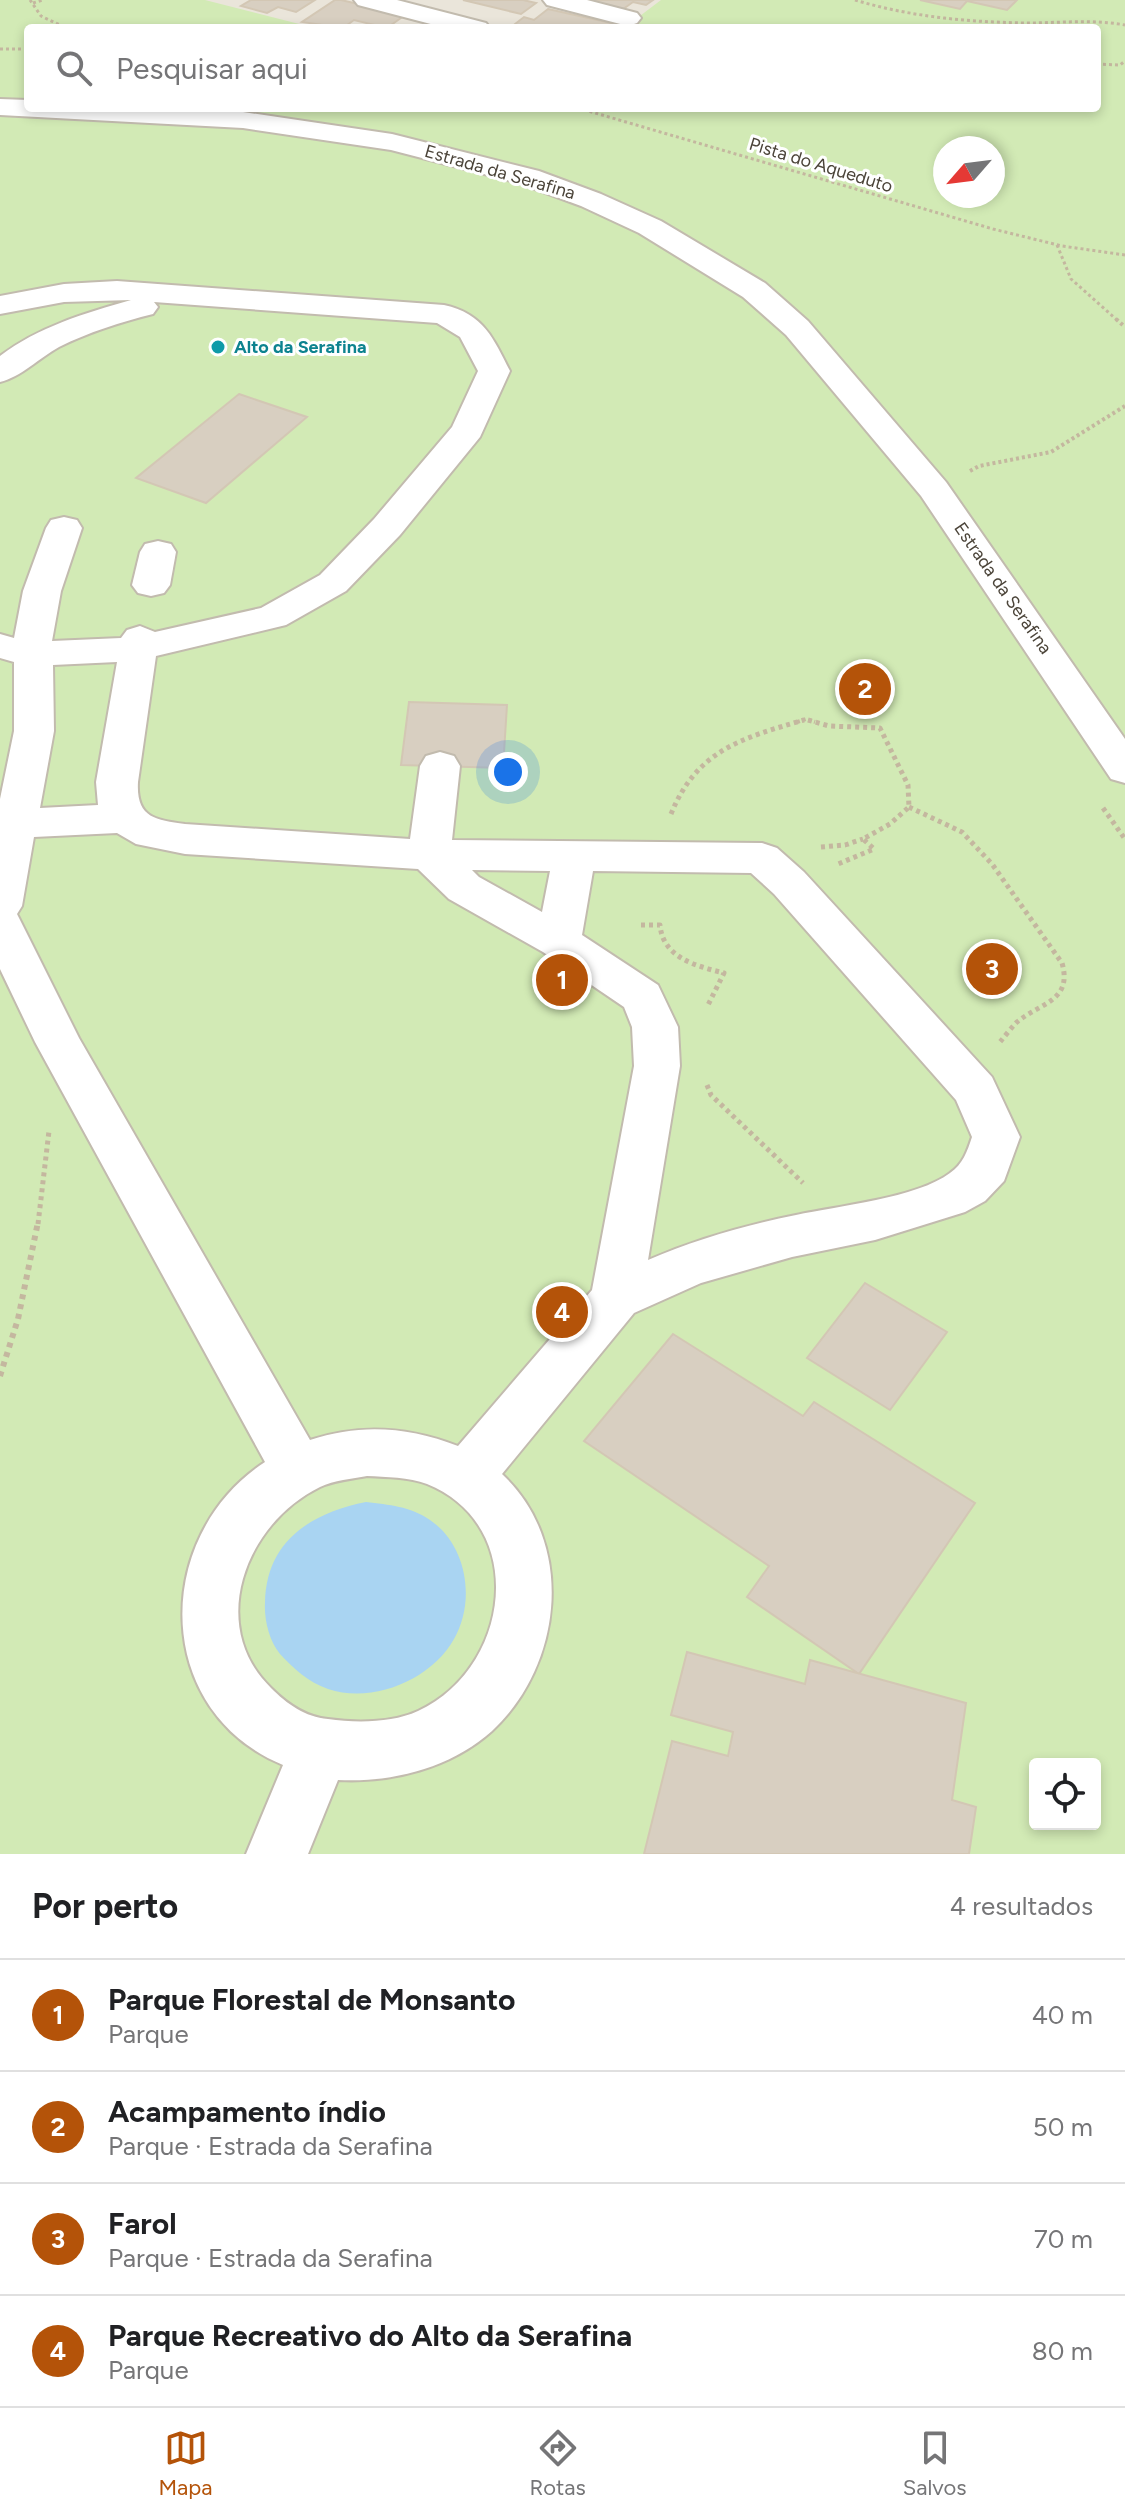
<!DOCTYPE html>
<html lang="pt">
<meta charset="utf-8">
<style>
:root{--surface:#fff;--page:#f2f2f2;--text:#202124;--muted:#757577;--line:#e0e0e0;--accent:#b45309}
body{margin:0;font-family:Figtree,sans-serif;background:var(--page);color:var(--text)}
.controls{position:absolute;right:24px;bottom:24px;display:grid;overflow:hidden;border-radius:8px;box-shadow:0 4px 12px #0003}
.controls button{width:72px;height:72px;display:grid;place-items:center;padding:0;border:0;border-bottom:2px solid var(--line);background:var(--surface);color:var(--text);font:40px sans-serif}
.compass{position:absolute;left:933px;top:136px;width:72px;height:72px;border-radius:50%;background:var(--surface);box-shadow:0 4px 12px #0003;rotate:242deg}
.you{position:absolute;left:508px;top:772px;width:28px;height:28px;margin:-20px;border:6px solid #fff;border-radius:50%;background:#1a73e8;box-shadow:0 0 0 12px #1a73e833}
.badge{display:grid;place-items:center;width:52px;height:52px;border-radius:50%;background:var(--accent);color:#fff;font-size:26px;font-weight:700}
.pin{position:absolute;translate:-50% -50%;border:4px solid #fff;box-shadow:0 2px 8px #0006}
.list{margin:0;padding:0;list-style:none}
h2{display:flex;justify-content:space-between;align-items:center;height:104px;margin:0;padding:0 32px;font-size:34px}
h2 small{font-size:26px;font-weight:400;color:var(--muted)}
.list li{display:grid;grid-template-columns:52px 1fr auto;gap:24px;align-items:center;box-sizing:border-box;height:112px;padding:0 32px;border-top:2px solid var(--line)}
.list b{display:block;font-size:30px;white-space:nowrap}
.list p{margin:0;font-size:26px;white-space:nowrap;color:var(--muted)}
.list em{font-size:26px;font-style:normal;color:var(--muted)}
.icon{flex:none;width:44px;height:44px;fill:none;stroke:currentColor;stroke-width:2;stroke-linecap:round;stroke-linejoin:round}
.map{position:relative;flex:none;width:1125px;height:1854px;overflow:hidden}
.search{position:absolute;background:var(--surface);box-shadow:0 4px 12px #0003;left:24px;right:24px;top:24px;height:88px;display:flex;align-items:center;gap:20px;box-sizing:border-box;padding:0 28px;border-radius:8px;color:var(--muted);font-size:30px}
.sheet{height:552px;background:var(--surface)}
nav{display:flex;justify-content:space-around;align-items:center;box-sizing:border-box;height:112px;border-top:2px solid var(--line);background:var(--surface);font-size:22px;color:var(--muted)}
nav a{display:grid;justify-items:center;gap:4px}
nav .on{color:var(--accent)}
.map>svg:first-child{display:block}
</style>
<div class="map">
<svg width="1125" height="1854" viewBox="0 0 1125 1854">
<rect width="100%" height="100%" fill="#f6f3ec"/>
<path fill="#eae5da" d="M188 0H670L633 28H297Z"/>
<path fill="#d2eab5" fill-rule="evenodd" d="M0 0H205L315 28H28V108H1097V28H624L661 0H1125V1854H0ZM945 148H993V196H945ZM1035 1764H1095V1824H1035Z"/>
<path fill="#a9d4f2" d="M366 1502C389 1505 410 1506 430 1520 467 1545 476 1601 454 1639 431 1680 373 1704 328 1689 308 1682 294 1669 280 1654 269 1641 264 1619 265 1603 266 1541 311 1513 366 1502Z"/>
<g fill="#d8cfc1" stroke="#d3c7b4" stroke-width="2">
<path d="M251 0H315L296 12 278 7 267 13 241 6Z"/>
<path d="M335 0H341L405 15 387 28 354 20 343 28 302 22Z"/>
<path d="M463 0H523L536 3 521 14Z"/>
<path d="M575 0H653L646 5 633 2 619 12Z"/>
<path d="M920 0H1017L1007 10 967 1 960 9Z"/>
<path d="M548 9 620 25 616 28H510L524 17 534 20Z"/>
<path d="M239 394 307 417 206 503 136 478Z"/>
<path d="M409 702 507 705 503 768 401 765Z"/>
<path d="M865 1283 947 1332 890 1410 807 1358Z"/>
<path d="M673 1334 803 1416 814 1402 975 1503 859 1674 747 1597 769 1566 584 1441Z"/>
<path d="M687 1652 805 1684 810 1660 966 1703 952 1800 976 1807 969 1854H644L672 1741 728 1756 733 1732 671 1715Z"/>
</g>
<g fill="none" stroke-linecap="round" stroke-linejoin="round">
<defs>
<g id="minor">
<path d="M354 0H397L486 23 490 28H446L358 5Z"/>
<path d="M543 0H587L637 13 641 18 637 23 628 26 547 5Z"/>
<path d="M0 99 28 100V108H174L243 112 392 134 539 171 601 194 661 221 765 283 808 321 946 482 1125 739V783L1111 779 921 496 786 335 743 297 639 233 581 206 519 183 391 150 243 128 0 115Z"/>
<path d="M117 281 444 305C484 314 493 338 510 371L480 437 400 535 346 591 286 625 156 656 138 782C136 817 154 820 185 824L410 839 420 766 426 756 440 752 454 756 460 766 452 840 762 843 777 848 804 872 992 1077 1020 1137 1004 1181 985 1201 965 1212 875 1240 792 1257 701 1283 634 1313 502 1474C576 1543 563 1665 492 1731 451 1768 391 1783 338 1780L308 1854H246L283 1765C152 1711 152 1536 265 1462L35 1042 0 969V799L14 731V662L0 658V634L14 638 23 591 46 528 51 520 64 517 77 520 82 528 61 591 52 641 121 638 127 630 140 626 155 632 261 608 320 575 374 519 452 427 478 371 460 337 437 323 154 302 158 307 153 314C121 322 89 332 59 347 39 358 21 377 0 382V356C38 327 85 313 131 300L64 302 0 314V296L64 284ZM117 662 96 782 98 805 40 808 54 731 53 665ZM117 833 136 844 185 854 418 869 449 899 543 952 624 1007 632 1027 634 1066 592 1290 458 1446C409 1427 361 1423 310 1440L79 1038 17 914 22 906 34 837ZM472 870 550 871 542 912 479 877ZM593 871 751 873 774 894 956 1100 972 1137C967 1152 963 1164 950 1173 917 1198 837 1206 796 1215 746 1225 694 1240 648 1260L680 1066 678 1027 658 985 582 935ZM367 1476C386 1477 409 1477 427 1484 530 1526 510 1669 418 1711 392 1723 356 1723 328 1719 305 1717 287 1704 271 1688 206 1625 246 1523 320 1487 334 1480 352 1479 367 1476Z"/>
<path d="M158 541 171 544 176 552 170 585 164 593 151 596 138 593 132 585 140 552 145 544Z"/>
</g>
</defs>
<use href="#minor" stroke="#c2bbae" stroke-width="4"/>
<g stroke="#c4b79f" stroke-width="3" stroke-dasharray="3 3" stroke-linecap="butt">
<path d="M30 0 41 16 66 28"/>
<path d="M855 0C911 17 968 22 1026 23 1059 23 1092 19 1125 25"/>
<path d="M33 3 43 0"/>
<path d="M0 49H28"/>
<path d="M1097 64 1120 65 1125 61"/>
<path d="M578 108 993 229 1062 246 1125 255"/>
<path d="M1057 245 1071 279 1118 321"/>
</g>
<g stroke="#c4b79f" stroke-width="4" stroke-dasharray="3 3" stroke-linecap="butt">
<path d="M1116 319 1125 327"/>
<path d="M970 471 979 466 1051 452 1125 406"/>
<path d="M797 722 806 719 815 722"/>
</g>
<g stroke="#c4b79f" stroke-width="5" stroke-dasharray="4 4" stroke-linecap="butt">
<path d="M808 720 829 726 880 728 908 785 909 807 890 824 863 839 874 849 838 864"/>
<path d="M909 807 962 832 992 864 1062 963C1073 1001 1040 1003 1017 1022 1011 1028 1005 1036 1000 1042"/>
<path d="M1103 808 1125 839"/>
<path d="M671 814C697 750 742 738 804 720"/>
<path d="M821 847 845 845 863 839"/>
<path d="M641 925H660C663 958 696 966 724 973L707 1007"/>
<path d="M707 1085 711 1095 803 1183"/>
<path d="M38 1224 49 1131"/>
</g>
<path stroke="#c4b79f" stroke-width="6" stroke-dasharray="5 5" stroke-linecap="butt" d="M0 1376 18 1319 38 1222"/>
<use href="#minor" fill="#fff" fill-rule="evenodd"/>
</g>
<circle fill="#0f9aa8" stroke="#fff" stroke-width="3" cx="218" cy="347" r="8"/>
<g text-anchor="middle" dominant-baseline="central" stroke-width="6" stroke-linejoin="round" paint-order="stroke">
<g font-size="18" fill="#4b4439" stroke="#fff">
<text transform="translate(821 165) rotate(17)">Pista do Aqueduto</text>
<text transform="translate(500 172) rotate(16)">Estrada da Serafina</text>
<text transform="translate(1003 588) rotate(55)">Estrada da Serafina</text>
</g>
<g font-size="18" font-weight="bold" fill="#0d838f" stroke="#fff" text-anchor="start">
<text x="234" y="347">Alto da Serafina</text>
</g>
</g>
</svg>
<div class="controls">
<button><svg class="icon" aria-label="locate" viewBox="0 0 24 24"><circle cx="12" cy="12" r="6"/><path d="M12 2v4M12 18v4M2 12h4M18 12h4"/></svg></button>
</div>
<svg class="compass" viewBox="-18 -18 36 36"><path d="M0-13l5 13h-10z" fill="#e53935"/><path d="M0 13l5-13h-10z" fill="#757577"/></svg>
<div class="you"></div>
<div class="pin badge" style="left:562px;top:980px">1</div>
<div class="pin badge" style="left:865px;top:689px">2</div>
<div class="pin badge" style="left:992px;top:969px">3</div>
<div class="pin badge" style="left:562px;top:1312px">4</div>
<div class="search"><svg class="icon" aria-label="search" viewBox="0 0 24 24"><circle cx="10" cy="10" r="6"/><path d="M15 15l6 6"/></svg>Pesquisar aqui</div>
</div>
<section class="sheet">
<h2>Por perto<small>4 resultados</small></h2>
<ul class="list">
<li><span class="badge">1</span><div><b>Parque Florestal de Monsanto</b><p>Parque</p></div><em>40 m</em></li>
<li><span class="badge">2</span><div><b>Acampamento índio</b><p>Parque · Estrada da Serafina</p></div><em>50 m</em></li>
<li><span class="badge">3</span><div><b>Farol</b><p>Parque · Estrada da Serafina</p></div><em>70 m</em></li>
<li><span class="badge">4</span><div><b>Parque Recreativo do Alto da Serafina</b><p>Parque</p></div><em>80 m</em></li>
</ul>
</section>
<nav>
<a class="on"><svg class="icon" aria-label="map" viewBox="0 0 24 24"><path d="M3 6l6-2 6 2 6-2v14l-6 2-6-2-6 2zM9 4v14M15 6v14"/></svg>Mapa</a>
<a><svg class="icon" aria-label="directions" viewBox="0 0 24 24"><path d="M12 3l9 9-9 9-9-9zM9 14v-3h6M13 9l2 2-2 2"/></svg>Rotas</a>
<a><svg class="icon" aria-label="saved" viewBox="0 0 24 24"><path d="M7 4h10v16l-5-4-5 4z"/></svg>Salvos</a>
</nav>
